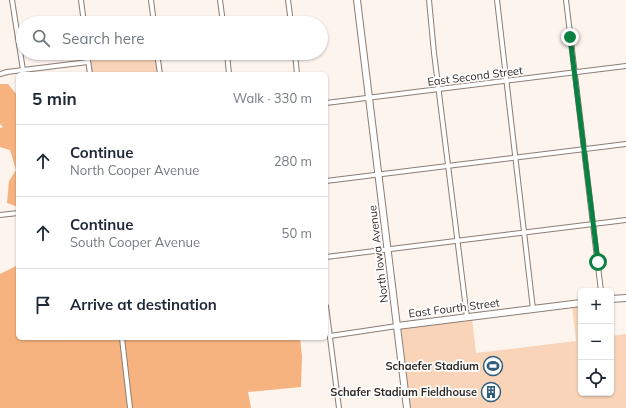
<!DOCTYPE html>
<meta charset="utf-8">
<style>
:root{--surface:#fff;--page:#f6f6f7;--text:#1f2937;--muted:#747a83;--line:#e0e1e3}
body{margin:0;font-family:Mulish,sans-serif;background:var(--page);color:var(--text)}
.controls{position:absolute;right:12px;bottom:12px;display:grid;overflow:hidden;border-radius:6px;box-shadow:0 1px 3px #0004}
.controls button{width:36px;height:36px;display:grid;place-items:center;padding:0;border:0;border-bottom:1px solid var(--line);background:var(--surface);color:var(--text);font:20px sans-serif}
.stop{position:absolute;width:12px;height:12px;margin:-9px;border:3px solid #0b8043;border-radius:50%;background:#fff}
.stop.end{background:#0b8043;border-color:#fff;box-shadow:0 1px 4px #0008}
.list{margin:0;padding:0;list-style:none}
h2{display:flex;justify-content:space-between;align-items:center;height:52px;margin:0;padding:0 16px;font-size:17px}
h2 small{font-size:13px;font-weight:400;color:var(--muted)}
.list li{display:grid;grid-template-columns:26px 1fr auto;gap:12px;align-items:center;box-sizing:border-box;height:72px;padding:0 16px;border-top:1px solid var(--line)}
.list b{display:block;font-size:15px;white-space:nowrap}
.list p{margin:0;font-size:13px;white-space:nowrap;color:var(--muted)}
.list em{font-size:13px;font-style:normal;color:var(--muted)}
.icon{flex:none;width:22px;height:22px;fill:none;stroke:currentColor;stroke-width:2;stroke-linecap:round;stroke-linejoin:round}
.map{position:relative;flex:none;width:626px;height:408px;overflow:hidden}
.search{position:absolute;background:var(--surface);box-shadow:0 1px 3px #0004;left:16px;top:16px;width:312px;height:44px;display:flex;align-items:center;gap:10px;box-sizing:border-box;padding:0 14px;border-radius:22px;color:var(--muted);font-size:15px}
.panel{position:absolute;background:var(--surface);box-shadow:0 1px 3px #0004;left:16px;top:72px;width:312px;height:268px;border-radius:6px}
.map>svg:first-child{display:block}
</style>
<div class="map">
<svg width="626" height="408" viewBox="0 0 626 408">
<rect width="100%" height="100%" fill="#fef4ee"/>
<g fill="#f9d4b9">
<path d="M87 53H157L160 74H90Z"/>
<path d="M572 306H578L581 331V393H611V336L626 334V408H411L401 328 472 318 476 353 576 341Z"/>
</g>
<g fill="#f7b37f">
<path d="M0 84H8L18 96V207L7 203 9 181 16 170 10 150 0 147V128L3 127 0 124Z"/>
<path d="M18 265V338H300L302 356 301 387 248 392 251 408H0V274Z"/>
</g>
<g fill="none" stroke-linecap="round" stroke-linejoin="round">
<g stroke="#f6b27e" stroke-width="1.5">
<path d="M0 89 13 115 18 119"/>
<path d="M69 338 70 343 72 349 91 364 95 376 103 389 99 408"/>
</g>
<defs>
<g id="minor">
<path d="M12 0 23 70"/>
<path d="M81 0 84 23"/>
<path d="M151 0 154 23"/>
<path d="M220 0 223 23"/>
<path d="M288 0 291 23"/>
<path d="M429 0 434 53 467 317"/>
<path d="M497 0 533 309"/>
<path d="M566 0 601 291"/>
<path d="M87 53 90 74"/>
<path d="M157 53 160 74"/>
<path d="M227 53 229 74"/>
<path d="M295 53 297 74"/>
<path d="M0 74 7 72 88 62"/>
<path d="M326 103 626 66"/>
<path d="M326 181 626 144"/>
<path d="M0 215 18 213"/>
<path d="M326 257 626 220"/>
<path d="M326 306 339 408"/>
<path d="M330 336 397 326"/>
<path d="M122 338 130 408"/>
</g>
<g id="secondary">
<path d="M357 0 407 408"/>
<path d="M611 299 626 298"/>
<path d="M397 326 581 303"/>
</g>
</defs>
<use href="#minor" stroke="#8b7d74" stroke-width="6"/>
<use href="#secondary" stroke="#8b7d74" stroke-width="8"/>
<use href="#minor" stroke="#fff" stroke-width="4"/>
<use href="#secondary" stroke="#fff" stroke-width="6"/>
</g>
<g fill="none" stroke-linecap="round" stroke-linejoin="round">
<path stroke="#0b8043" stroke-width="5" d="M570 37 598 262"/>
</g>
<defs>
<symbol id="stadium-ring" viewBox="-11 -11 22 22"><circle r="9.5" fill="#fff" stroke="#2e5f7d" stroke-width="1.5"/><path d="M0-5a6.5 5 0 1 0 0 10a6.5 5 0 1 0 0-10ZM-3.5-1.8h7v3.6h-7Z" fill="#2e5f7d"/></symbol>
<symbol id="building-ring" viewBox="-11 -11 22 22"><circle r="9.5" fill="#fff" stroke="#2e5f7d" stroke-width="1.5"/><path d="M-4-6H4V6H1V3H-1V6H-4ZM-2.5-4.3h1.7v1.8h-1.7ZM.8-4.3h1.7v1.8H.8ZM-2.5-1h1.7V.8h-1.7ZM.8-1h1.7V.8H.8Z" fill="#2e5f7d"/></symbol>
</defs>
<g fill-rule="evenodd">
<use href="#stadium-ring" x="482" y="355" width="22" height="22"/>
<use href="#building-ring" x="480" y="381" width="22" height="22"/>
</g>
<g text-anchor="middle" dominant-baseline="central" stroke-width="3.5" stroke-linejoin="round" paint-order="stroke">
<g font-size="11" fill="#312b27" stroke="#fff">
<text transform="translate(475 76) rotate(-7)">East Second Street</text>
<text transform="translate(378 254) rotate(-97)">North Iowa Avenue</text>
<text transform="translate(454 308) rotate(-7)">East Fourth Street</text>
</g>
<g font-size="11" font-weight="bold" fill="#312b27" stroke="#fff" text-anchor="end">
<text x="479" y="366">Schaefer Stadium</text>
<text x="477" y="392">Schafer Stadium Fieldhouse</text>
</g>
</g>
</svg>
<div class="controls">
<button>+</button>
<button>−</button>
<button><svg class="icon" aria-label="locate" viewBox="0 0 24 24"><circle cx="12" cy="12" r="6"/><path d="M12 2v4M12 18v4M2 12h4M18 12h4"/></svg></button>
</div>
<div class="stop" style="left:598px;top:262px"></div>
<div class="stop end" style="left:570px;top:37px"></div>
<div class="search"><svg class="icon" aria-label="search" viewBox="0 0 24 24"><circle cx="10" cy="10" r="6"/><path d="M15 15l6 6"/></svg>Search here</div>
<section class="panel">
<h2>5 min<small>Walk · 330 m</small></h2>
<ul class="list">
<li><svg class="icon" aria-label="ahead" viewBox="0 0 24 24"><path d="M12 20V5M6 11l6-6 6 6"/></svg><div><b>Continue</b><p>North Cooper Avenue</p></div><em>280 m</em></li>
<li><svg class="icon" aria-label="ahead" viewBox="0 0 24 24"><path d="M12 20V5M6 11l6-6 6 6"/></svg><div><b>Continue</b><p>South Cooper Avenue</p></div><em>50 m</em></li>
<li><svg class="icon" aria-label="arrive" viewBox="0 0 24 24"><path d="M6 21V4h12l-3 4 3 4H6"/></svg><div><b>Arrive at destination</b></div></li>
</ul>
</section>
</div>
